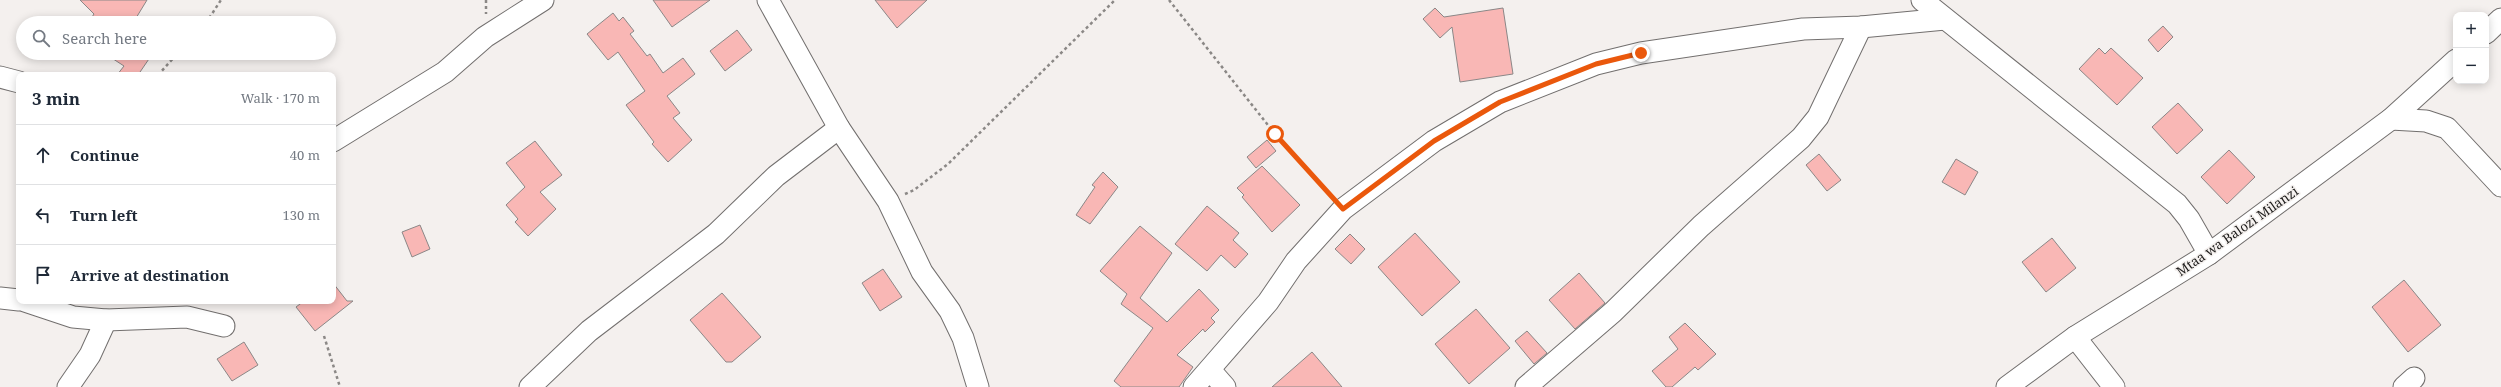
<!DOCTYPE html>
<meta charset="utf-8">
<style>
:root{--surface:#fff;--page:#f2f2f3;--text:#1f2937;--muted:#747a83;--line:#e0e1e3}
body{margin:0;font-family:"Noto Serif",serif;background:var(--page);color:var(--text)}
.controls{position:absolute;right:12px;top:12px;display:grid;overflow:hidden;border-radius:8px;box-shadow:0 2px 10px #0003}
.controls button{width:36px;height:36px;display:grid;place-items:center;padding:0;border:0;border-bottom:1px solid var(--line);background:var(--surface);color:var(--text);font:20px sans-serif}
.stop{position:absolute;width:12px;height:12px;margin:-9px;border:3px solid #ea580c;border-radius:50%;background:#fff}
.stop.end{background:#ea580c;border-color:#fff;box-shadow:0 1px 4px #0008}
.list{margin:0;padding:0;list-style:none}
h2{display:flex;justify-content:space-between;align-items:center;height:52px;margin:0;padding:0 16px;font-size:17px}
h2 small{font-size:13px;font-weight:400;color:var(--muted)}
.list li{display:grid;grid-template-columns:26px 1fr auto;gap:12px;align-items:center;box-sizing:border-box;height:60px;padding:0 16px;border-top:1px solid var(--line)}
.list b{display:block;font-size:15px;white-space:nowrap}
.list em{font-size:13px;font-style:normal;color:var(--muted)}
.icon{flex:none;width:22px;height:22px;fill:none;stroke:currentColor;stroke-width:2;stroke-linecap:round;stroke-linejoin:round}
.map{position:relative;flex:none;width:2501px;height:387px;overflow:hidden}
.search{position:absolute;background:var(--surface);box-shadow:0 2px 10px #0003;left:16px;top:16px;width:320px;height:44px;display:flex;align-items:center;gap:10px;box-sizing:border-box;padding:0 14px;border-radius:22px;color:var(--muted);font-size:15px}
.panel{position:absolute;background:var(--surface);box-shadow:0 2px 10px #0003;left:16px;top:72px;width:320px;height:232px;border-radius:8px}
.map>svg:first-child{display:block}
</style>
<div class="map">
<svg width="2501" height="387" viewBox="0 0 2501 387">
<rect width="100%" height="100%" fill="#f4f0ee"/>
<g fill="#f9b7b5" stroke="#8b8787">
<path d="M80 0H147L133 23H88L94 14Z"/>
<path d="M653 0H710L672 27Z"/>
<path d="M875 0H927L897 28Z"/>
<path d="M1435 8 1444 17 1503 8 1513 74 1460 82 1452 27 1440 38 1423 19Z"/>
<path d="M613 13 619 21 623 17 634 31 630 34 647 56 650 54 663 73 683 58 695 74 667 96 680 113 673 118 692 140 668 162 652 144 654 142 626 105 645 91 618 52 608 60 587 34Z"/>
<path d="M2163 26 2173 37 2158 52 2148 40Z"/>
<path d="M737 30 752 50 725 71 710 51Z"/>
<path d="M2099 48 2105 54 2111 48 2143 78 2117 105 2079 69Z"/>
<path d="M104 53H153L138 75H117L124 66Z"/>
<path d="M2178 103 2203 130 2177 154 2152 127Z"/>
<path d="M1267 140 1276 151 1256 168 1247 157Z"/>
<path d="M535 141 562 175 540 192 556 209 528 236 515 222 518 219 506 205 525 187 506 163Z"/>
<path d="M2229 150 2255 177 2227 204 2201 177Z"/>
<path d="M1819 154 1841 180 1827 191 1806 165Z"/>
<path d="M1956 159 1978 172 1965 195 1942 182Z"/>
<path d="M1262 166 1300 205 1272 232 1242 197 1244 195 1237 188Z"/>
<path d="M1103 172 1118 187 1090 224 1076 215 1095 187 1092 185Z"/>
<path d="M1207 206 1239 233 1233 240 1248 254 1235 268 1221 255 1207 271 1175 244Z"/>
<path d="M420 225 430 249 412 257 402 232Z"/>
<path d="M1140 226 1172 253 1140 298 1167 322 1199 289 1219 310 1211 318 1215 322 1205 332 1203 329 1177 355 1193 367 1179 387H1121L1114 381 1153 328 1121 304 1127 294 1100 271Z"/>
<path d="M1415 233 1460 282 1422 316 1378 267Z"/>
<path d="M1350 234 1365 249 1351 264 1335 249Z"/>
<path d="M2052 238 2076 268 2046 292 2022 262Z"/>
<path d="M883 269 902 297 880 311 862 283Z"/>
<path d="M1579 273 1605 303 1575 329 1549 300Z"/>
<path d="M2404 280 2441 325 2408 352 2372 307Z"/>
<path d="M333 283 347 301H353L315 331 296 307 304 301H333Z"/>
<path d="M722 293 761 337 732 362H726L690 320Z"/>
<path d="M1476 309 1510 348 1469 384 1435 344Z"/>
<path d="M1685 323 1716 354 1698 370 1695 367 1672 387H1666L1652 371 1678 349 1669 337Z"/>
<path d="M1527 331 1547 353 1534 364 1515 341Z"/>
<path d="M244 342 258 365 232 381 217 359Z"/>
<path d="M1312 352 1342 387H1272Z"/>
</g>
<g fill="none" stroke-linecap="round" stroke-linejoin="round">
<defs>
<g id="minor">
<path d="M768 0 839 128 888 201 922 272 950 311 963 338 978 387"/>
<path d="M1922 0 2177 204 2189 219 2209 254"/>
<path d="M2486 33 2501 19"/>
<path d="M0 77 19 82"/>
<path d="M2391 119 2426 121 2447 128 2501 186"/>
<path d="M333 141 445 72 485 37 543 0"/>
<path d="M0 298 19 300"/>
<path d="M25 301 73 317 106 320 187 317 224 326"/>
<path d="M2075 337 2114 387"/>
<path d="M1210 370 1225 387"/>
<path d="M68 387 90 355 106 320"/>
<path d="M530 387 589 331 716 234 776 176 839 128"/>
<path d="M1194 387 1268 302 1296 261 1343 209 1434 141 1500 102 1596 64 1641 53 1803 29 1861 27 1945 19"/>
<path d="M1526 387 1613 312 1701 226 1801 138 1818 117 1861 27"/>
<path d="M2007 387 2075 337 2209 254 2391 119 2456 60"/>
<path d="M2404 387 2414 378"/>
</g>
</defs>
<use href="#minor" stroke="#726f6e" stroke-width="23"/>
<g stroke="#8b8886" stroke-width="2.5" stroke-dasharray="3 3" stroke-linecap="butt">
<path d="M486 0V14"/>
<path d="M1169 0 1275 134 1330 195"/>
<path d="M206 23 221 0"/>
<path d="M158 75 178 53"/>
<path d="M905 194 914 190 948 164 1115 0"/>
<path d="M324 336 340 387"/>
</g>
<use href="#minor" stroke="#fff" stroke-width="21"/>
</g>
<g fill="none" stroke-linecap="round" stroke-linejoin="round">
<path stroke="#ea580c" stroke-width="5" d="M1275 134 1343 209 1434 141 1500 102 1596 64 1641 53"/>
</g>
<g text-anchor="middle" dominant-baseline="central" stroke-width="3" stroke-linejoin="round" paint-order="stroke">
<g font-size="13" fill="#1b1a19" stroke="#f4f0ee">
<text transform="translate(2237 231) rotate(-35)">Mtaa wa Balozi Milanzi</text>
</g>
</g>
</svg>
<div class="controls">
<button>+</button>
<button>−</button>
</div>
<div class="stop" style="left:1275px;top:134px"></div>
<div class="stop end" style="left:1641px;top:53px"></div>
<div class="search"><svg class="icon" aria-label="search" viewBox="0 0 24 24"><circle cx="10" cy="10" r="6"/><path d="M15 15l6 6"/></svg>Search here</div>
<section class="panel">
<h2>3 min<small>Walk · 170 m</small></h2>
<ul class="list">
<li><svg class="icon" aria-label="ahead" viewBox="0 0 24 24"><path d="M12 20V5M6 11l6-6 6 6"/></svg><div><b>Continue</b></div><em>40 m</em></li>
<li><svg class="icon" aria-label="left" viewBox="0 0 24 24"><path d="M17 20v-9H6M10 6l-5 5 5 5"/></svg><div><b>Turn left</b></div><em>130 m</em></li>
<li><svg class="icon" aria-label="arrive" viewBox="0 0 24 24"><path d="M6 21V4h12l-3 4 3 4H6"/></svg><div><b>Arrive at destination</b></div></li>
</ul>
</section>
</div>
